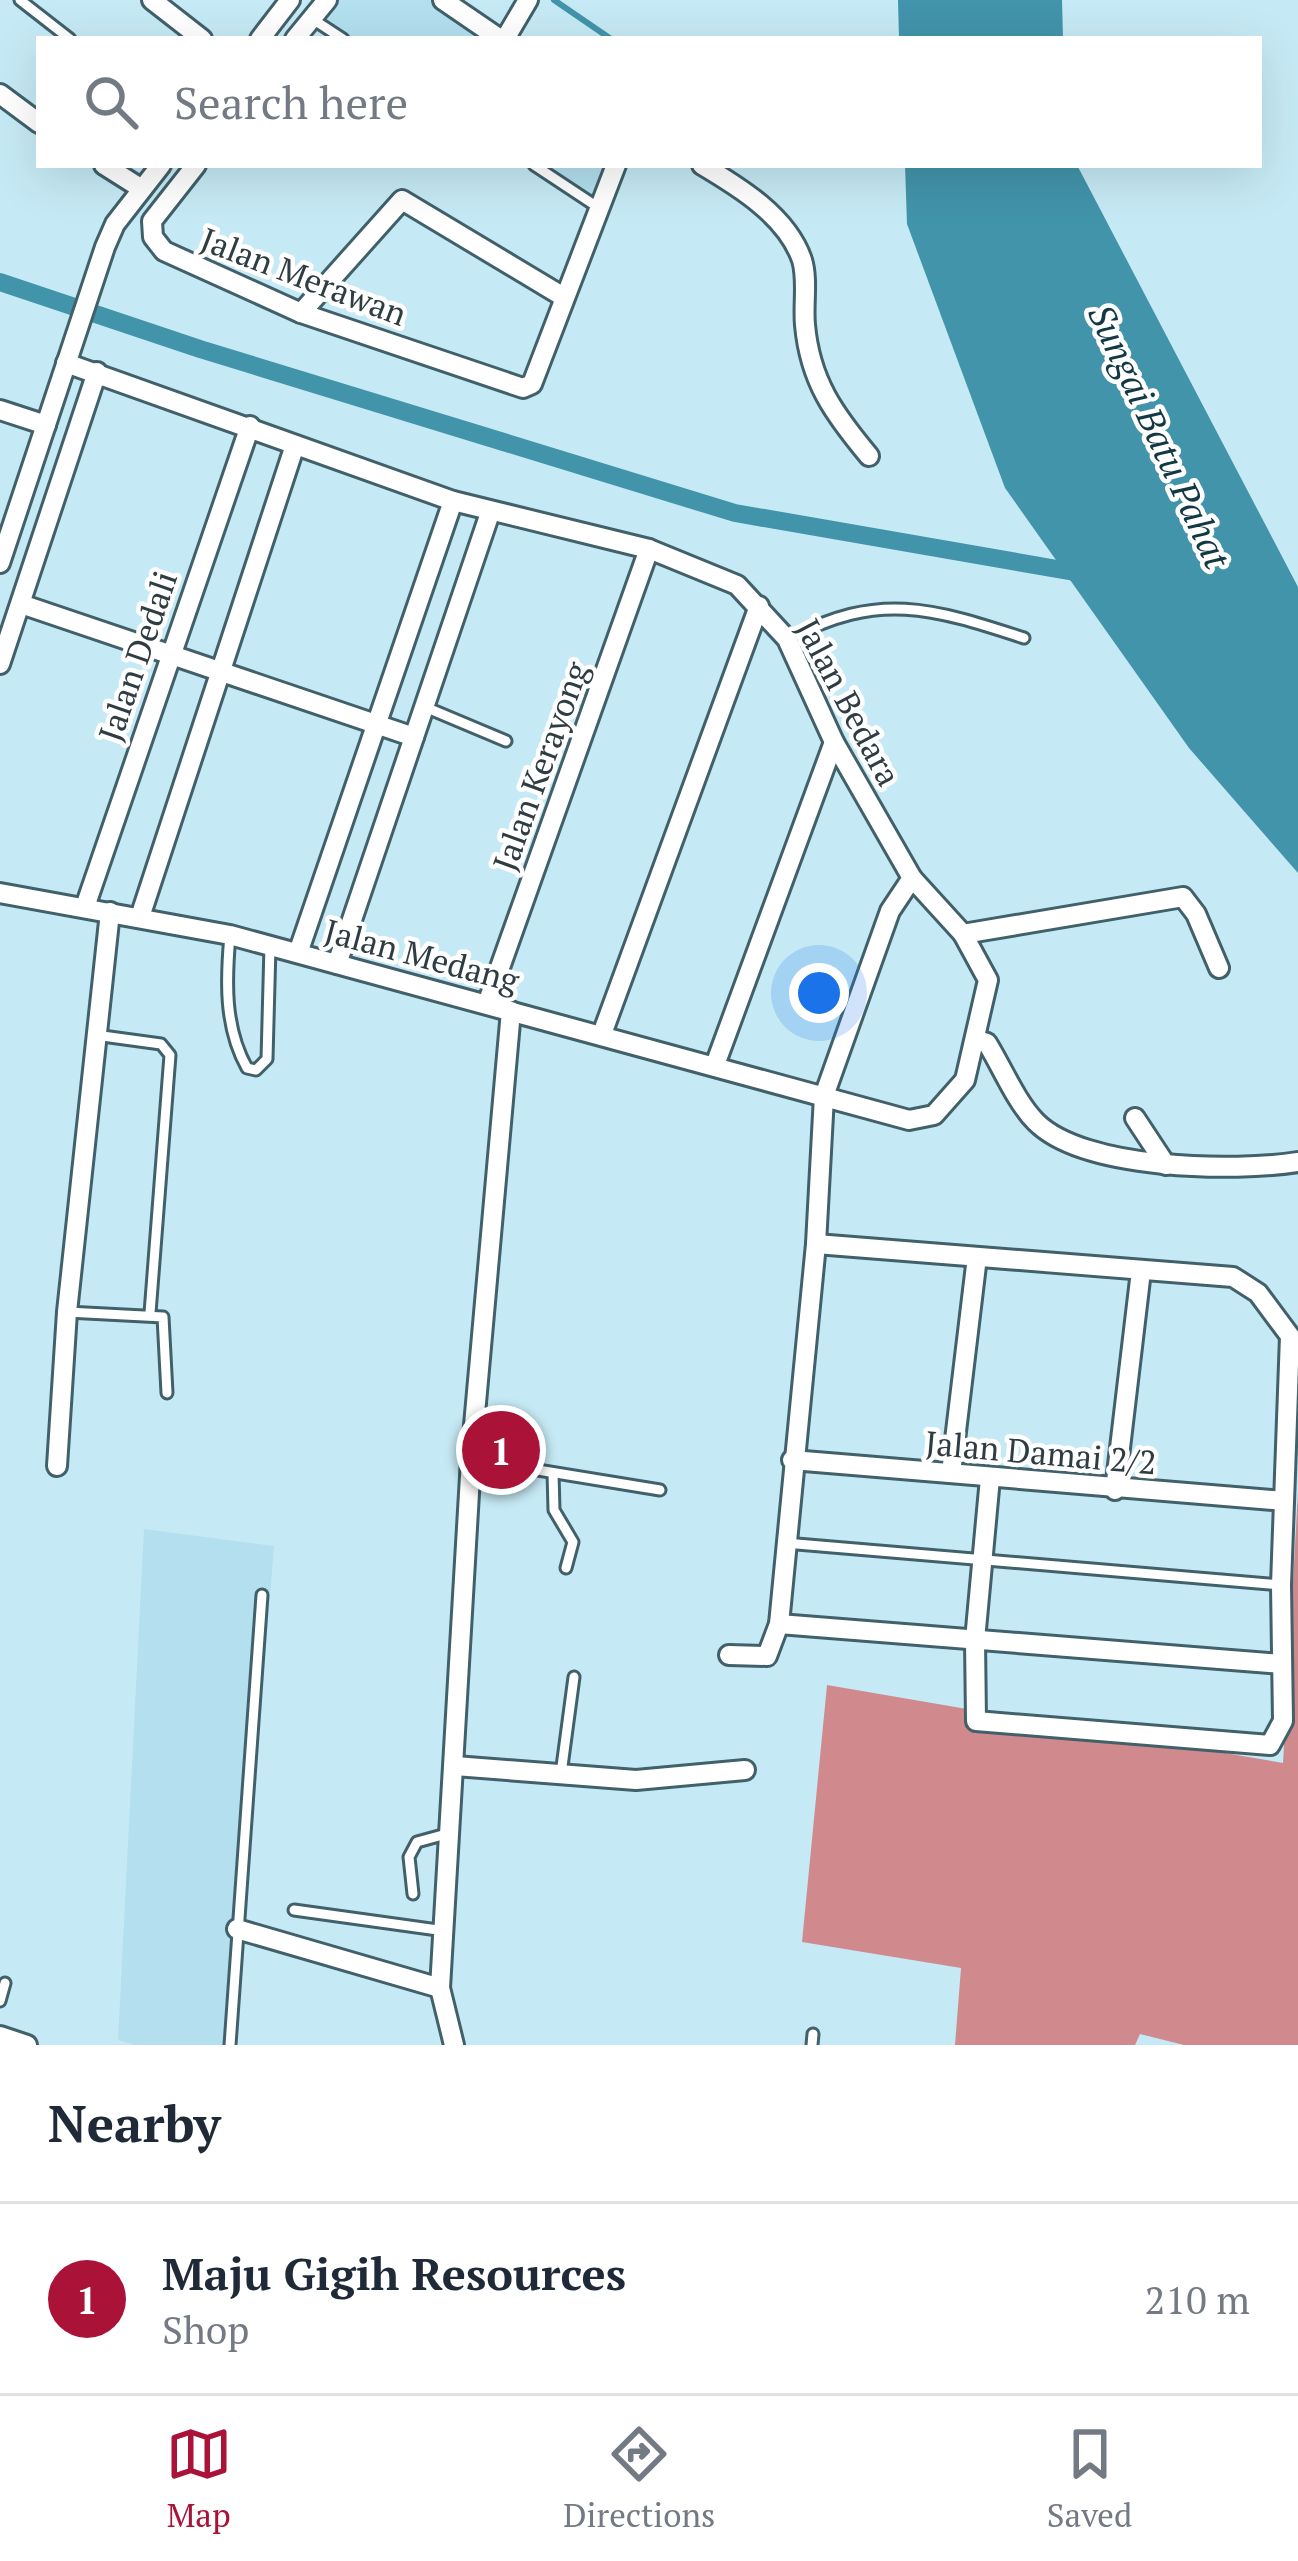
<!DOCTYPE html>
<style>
:root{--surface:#fff;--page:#f6f6f7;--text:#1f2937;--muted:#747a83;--line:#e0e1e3;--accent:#aa1337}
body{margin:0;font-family:"PT Serif",serif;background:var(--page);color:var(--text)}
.you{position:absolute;left:819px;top:993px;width:42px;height:42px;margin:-30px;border:9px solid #fff;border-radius:50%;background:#1a73e8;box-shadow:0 0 0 18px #1a73e833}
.badge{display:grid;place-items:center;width:78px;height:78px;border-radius:50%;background:var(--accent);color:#fff;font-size:39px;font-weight:700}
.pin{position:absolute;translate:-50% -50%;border:6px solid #fff;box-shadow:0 3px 12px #0006}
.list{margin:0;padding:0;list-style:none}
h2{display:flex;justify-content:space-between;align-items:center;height:156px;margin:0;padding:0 48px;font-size:51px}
h2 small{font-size:39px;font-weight:400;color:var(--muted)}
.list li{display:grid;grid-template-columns:78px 1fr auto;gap:36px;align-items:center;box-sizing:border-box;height:192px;padding:0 48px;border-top:3px solid var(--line)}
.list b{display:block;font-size:45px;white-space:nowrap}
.list p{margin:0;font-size:39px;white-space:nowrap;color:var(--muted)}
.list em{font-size:39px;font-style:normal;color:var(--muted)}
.icon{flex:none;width:66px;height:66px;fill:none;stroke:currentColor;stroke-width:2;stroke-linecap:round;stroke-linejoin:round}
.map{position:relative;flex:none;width:1298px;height:2045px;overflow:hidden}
.search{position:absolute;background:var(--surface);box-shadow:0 12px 48px #0002;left:36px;right:36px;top:36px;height:132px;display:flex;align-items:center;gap:30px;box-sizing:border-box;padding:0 42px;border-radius:0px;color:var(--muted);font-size:45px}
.sheet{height:348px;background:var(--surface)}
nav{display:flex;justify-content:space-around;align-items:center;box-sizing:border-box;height:168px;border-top:3px solid var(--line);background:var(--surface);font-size:33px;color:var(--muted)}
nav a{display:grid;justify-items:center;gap:6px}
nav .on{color:var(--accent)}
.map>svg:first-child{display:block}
</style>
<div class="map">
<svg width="1298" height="2045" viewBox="0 0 1298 2045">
<rect width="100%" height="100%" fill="#c6eaf5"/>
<g fill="#b3dfee">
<path d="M319 0H454L510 39H333L303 19Z"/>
<path d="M525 165H622L600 214Z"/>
<path d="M144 1529 274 1546 234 2045H135L118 2040Z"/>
</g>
<path fill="#d08a8e" d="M1298 1492V2045H1184L1140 2034 1135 2045H955L961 1968 802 1942 827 1685 1283 1763Z"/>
<g fill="#4294ab">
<path d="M898 0H1062L1063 39H899Z"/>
<path d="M905 165H1077L1298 587V873L1189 748 1005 488 907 224Z"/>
</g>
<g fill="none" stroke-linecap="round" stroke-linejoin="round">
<path stroke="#4294ab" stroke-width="6" d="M554 0 611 39"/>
<path stroke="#4294ab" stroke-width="18" d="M0 282 200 349 735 513 1086 574"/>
<defs>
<g id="service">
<path d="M20 0 70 39"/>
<path d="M311 18 343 39"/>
<path d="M534 165 596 206"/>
<path d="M789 639C878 591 932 608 1024 638"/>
<path d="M425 707 506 741"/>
<path d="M230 935C226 980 224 1027 247 1068L256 1070 267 1059 270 946"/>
<path d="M95 1035 161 1044 170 1055 150 1313"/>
<path d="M67 1312 163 1317 167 1393"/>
<path d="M471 1459 660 1490"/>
<path d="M553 1473 554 1510 573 1542 566 1568"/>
<path d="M785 1543 1281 1585"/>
<path d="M561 1774 574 1677"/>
<path d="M413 1894 409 1857 417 1842 450 1833"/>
<path d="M294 1910 445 1931"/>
<path d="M0 2001 5 1983"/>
<path d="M230 2045 262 1595"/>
<path d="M812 2045 813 2034"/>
</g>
<g id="minor">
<path d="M152 0 202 39"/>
<path d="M443 0 500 39"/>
<path d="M260 39 290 0"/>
<path d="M295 39 327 0"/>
<path d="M505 39 528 0"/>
<path d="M0 94 39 123"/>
<path d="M104 165 142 189"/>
<path d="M196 165 152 221 153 237 164 251 301 313 523 388 532 384 616 165"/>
<path d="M702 165C739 187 787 216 802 260 808 279 803 305 805 325 810 381 834 414 869 456"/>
<path d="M301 313 402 200 562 296"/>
<path d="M0 410 46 425"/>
<path d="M0 563 105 247 115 224 161 165"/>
<path d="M21 604 414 737"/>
<path d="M0 664 97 372"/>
<path d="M0 893 230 935 909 1120 934 1115 965 1080 988 980 963 934 912 878 834 742 787 639 737 585 649 549 453 501 66 363"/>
<path d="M85 907 250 426"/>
<path d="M140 917 294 448"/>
<path d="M963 934 1183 897 1196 914 1219 968"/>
<path d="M298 953 453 501"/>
<path d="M337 964 490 513"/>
<path d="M487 1004 649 549"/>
<path d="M602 1034 759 606"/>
<path d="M978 1040 987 1043C1002 1067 1016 1102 1036 1122 1084 1170 1236 1172 1298 1162"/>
<path d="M715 1065 834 742"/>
<path d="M1135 1118 1166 1165"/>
<path d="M816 1244 1233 1277 1258 1293 1290 1336 1281 1585 1283 1721 1270 1745 976 1721 975 1640 990 1478"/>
<path d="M792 1460 1284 1501"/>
<path d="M57 1466 67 1312 110 912"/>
<path d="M951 1473 977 1257"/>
<path d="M1115 1490 1141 1271"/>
<path d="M779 1624 1282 1664"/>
<path d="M729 1655 767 1656 779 1624 816 1244 824 1096 890 911 912 878"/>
<path d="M455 1766 636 1780 745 1770"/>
<path d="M237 1929 440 1988"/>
<path d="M0 2036 27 2045"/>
<path d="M454 2045 440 1988 471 1459 511 1011"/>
</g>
</defs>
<use href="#service" stroke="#41606a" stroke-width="15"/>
<use href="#minor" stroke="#41606a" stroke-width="24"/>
<use href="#service" stroke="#fff" stroke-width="9"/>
<use href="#minor" stroke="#fff" stroke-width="18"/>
</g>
<g text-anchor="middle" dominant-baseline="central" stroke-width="9" stroke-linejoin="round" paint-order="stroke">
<g font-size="33" fill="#2f3d42" stroke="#fff">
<text transform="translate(304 276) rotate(21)">Jalan Merawan</text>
<text transform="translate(137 656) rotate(-71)">Jalan Dedali</text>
<text transform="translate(849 702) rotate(62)">Jalan Bedara</text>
<text transform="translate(540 766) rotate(-70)">Jalan Kerayong</text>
<text transform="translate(422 955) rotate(15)">Jalan Medang</text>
<text transform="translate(1041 1452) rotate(5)">Jalan Damai 2/2</text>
</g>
<g font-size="36" font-style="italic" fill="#123843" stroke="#fff">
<text transform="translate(1160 436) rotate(65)">Sungai Batu Pahat</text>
</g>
</g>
</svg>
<div class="you"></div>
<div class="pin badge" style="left:501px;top:1450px">1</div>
<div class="search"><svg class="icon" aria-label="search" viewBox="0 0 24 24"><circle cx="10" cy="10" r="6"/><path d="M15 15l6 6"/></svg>Search here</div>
</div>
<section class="sheet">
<h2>Nearby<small></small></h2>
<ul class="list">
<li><span class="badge">1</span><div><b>Maju Gigih Resources</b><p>Shop</p></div><em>210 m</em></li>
</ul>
</section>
<nav>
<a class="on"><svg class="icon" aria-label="map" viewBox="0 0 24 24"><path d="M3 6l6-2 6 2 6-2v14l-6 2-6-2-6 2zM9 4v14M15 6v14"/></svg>Map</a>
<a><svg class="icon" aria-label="directions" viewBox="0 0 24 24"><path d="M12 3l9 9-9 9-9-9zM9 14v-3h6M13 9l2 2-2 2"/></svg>Directions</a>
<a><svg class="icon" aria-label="saved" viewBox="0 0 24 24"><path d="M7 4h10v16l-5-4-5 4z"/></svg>Saved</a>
</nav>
